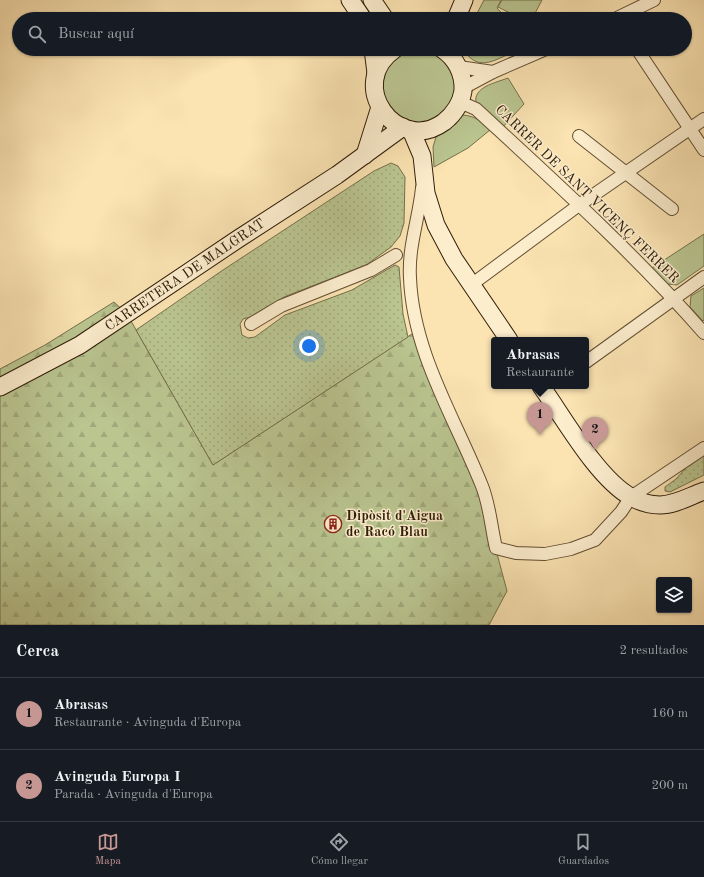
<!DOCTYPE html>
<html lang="es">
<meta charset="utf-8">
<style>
:root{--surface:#171b24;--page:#242831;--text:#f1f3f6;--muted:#9ea1a6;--line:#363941;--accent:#c59692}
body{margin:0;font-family:"Old Standard TT",serif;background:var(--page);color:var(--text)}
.controls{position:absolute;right:12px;bottom:12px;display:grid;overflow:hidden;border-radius:4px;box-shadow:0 1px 3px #0004}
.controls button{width:36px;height:36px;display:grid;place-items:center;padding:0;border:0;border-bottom:1px solid var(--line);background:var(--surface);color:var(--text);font:20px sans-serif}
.you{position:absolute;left:309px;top:346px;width:14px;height:14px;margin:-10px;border:3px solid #fff;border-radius:50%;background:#1a73e8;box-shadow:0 0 0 6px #1a73e833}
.badge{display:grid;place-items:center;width:26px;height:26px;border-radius:50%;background:var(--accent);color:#111;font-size:13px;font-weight:700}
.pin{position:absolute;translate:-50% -33px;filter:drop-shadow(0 1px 2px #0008)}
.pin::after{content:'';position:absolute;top:21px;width:14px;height:12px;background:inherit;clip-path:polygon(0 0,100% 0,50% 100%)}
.popup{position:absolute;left:491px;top:337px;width:98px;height:52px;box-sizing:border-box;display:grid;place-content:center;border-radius:4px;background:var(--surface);filter:drop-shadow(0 1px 3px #0005);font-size:13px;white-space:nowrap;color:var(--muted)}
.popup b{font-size:15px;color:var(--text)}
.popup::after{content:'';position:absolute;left:50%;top:100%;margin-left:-8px;border:8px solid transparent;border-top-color:var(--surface)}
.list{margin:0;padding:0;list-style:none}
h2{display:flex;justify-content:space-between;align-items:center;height:52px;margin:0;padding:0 16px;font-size:17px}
h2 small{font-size:13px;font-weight:400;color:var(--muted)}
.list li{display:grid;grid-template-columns:26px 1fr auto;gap:12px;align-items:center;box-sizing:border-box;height:72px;padding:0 16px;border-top:1px solid var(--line)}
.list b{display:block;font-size:15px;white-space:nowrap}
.list p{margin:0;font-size:13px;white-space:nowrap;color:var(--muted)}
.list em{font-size:13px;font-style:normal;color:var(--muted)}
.icon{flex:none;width:22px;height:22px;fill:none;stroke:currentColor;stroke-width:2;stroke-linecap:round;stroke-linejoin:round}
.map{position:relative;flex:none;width:704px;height:625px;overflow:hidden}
.search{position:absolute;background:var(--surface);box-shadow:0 1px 3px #0004;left:12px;right:12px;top:12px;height:44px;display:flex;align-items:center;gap:10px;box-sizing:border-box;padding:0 14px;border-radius:22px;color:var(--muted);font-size:15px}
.sheet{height:196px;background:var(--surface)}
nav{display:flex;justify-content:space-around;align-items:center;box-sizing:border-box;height:56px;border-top:1px solid var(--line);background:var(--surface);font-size:11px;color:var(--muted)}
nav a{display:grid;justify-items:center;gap:2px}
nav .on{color:var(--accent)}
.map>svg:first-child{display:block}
</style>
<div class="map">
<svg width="704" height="625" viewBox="0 0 704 625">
<defs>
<pattern id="forest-firs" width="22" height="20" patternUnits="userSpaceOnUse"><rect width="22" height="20" fill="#bac590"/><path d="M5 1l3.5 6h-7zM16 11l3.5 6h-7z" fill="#a0a97b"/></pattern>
<pattern id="park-dots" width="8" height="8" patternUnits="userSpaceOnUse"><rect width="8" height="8" fill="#bac590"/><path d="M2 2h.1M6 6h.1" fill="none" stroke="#a0a97b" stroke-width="1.8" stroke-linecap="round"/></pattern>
</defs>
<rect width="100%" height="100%" fill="#fbe3b2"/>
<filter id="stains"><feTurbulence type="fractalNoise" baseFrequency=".005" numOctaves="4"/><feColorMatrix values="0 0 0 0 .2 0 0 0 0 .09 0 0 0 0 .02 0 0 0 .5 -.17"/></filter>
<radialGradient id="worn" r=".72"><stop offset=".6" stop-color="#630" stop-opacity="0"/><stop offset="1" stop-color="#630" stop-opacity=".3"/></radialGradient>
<g fill="#bac590" stroke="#74704c">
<path d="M484 0H501L497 8 507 19H474Z"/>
<path d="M502 0H542L532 19H522L498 7Z"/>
<path d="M463 49H520C497 58 479 75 463 49Z"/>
<path d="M411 50C443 48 467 78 449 108 445 115 431 120 423 125L395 118 389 113 380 79 397 55Z"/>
<path d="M508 78 524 104 502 128 476 103C473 87 495 83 508 78Z"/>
<path d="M463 115C475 116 481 121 490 130L468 148 434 167 433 147 436 137 456 124Z"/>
<path d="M704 234V266L677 285 668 284 652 268Z"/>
<path d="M704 288V320L703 321 690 307 691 296Z"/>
</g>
<path fill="url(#forest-firs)" stroke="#74704c" d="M114 302 127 314 213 465 418 330 474 468 507 591 489 625H0V369L45 345Z"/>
<g fill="url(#park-dots)" stroke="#74704c">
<path d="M391 163 398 166 405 177 404 223 400 236 391 247 366 265 284 297 258 315 243 319 240 324 242 335 248 338 255 337 285 315 352 290 395 265 399 267 403 314 408 337 213 465 136 330 223 270 374 171Z"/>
<path d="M704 448V475L670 492 665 491V487L676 479Z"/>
</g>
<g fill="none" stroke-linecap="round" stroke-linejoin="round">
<defs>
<g id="street">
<path d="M615 19 654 0"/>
<path d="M637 49 704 150"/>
<path d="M459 67 493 72"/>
<path d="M463 88 493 72 546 49"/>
<path d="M460 102 476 109C554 181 634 253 704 333"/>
<path d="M579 136 672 209"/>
<path d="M422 188C419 218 408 247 410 278 413 353 455 418 482 486 490 506 491 527 496 548L516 553 545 554 571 549 595 540 621 512 631 497 704 448"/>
<path d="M471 285 579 205 704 119"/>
<path d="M251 324 281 306 371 270 396 255"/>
<path d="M586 362 704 277"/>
</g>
<g id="secondary">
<path d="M350 0 363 19"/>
<path d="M372 0 385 19"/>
<path d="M456 19 464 0"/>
<path d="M373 49 376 73"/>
<path d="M395 49C344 84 398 156 444 122 454 114 461 103 463 91 464 74 456 58 442 49"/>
<path d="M411 130 422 156 426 193 436 225 454 259 509 340"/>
<path d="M365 155 380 107"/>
<path d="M541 386C564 418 597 478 631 497 640 502 650 505 660 505 675 505 690 496 704 491"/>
<path d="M0 387 80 345 238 239 337 175 403 127"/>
</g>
</defs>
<use href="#street" stroke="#624e32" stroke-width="14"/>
<use href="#secondary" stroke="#2f1c08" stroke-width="19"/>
<use href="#street" stroke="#fcedcd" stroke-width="12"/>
<use href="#secondary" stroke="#fcedcd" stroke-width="17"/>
</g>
<defs>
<symbol id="building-ring" viewBox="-11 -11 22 22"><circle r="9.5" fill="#fcedcd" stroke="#8f2418" stroke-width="1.5"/><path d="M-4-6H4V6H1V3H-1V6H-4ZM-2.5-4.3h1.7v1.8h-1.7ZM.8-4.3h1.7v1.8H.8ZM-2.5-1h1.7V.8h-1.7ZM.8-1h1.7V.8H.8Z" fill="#8f2418"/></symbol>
</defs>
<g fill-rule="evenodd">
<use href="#building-ring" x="323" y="514" width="20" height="20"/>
</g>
<g text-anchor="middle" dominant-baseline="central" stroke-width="3" stroke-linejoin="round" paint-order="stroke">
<g font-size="14" fill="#2f1c08" stroke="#fcedcd">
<text transform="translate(587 194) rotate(44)">CARRER DE SANT VICENÇ FERRER</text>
<text transform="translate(185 275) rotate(-34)">CARRETERA DE MALGRAT</text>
</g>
<g font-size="14" font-weight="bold" fill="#2f1c08" stroke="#fcedcd" text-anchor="start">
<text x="346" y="516">Dipòsit d'Aigua<tspan x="346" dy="16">de Racó Blau</tspan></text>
</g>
</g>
<rect width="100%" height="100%" filter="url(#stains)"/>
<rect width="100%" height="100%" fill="url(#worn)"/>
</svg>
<div class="controls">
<button><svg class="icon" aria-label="layers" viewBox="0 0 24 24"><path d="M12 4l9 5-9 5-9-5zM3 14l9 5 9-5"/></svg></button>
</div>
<div class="you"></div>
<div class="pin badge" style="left:540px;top:435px">1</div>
<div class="popup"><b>Abrasas</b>Restaurante</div>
<div class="pin badge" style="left:595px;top:450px">2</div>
<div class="search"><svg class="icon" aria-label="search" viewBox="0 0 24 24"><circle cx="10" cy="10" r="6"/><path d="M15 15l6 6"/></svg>Buscar aquí</div>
</div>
<section class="sheet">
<h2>Cerca<small>2 resultados</small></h2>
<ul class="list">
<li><span class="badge">1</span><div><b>Abrasas</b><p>Restaurante · Avinguda d'Europa</p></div><em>160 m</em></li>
<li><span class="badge">2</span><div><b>Avinguda Europa I</b><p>Parada · Avinguda d'Europa</p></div><em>200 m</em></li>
</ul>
</section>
<nav>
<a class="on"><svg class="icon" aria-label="map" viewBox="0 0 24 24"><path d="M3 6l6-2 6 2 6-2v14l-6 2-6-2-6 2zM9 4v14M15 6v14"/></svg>Mapa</a>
<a><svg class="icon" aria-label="directions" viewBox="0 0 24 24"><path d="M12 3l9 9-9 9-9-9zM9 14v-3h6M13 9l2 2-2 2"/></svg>Cómo llegar</a>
<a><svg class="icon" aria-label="saved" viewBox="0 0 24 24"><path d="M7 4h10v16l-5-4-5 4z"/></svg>Guardados</a>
</nav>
